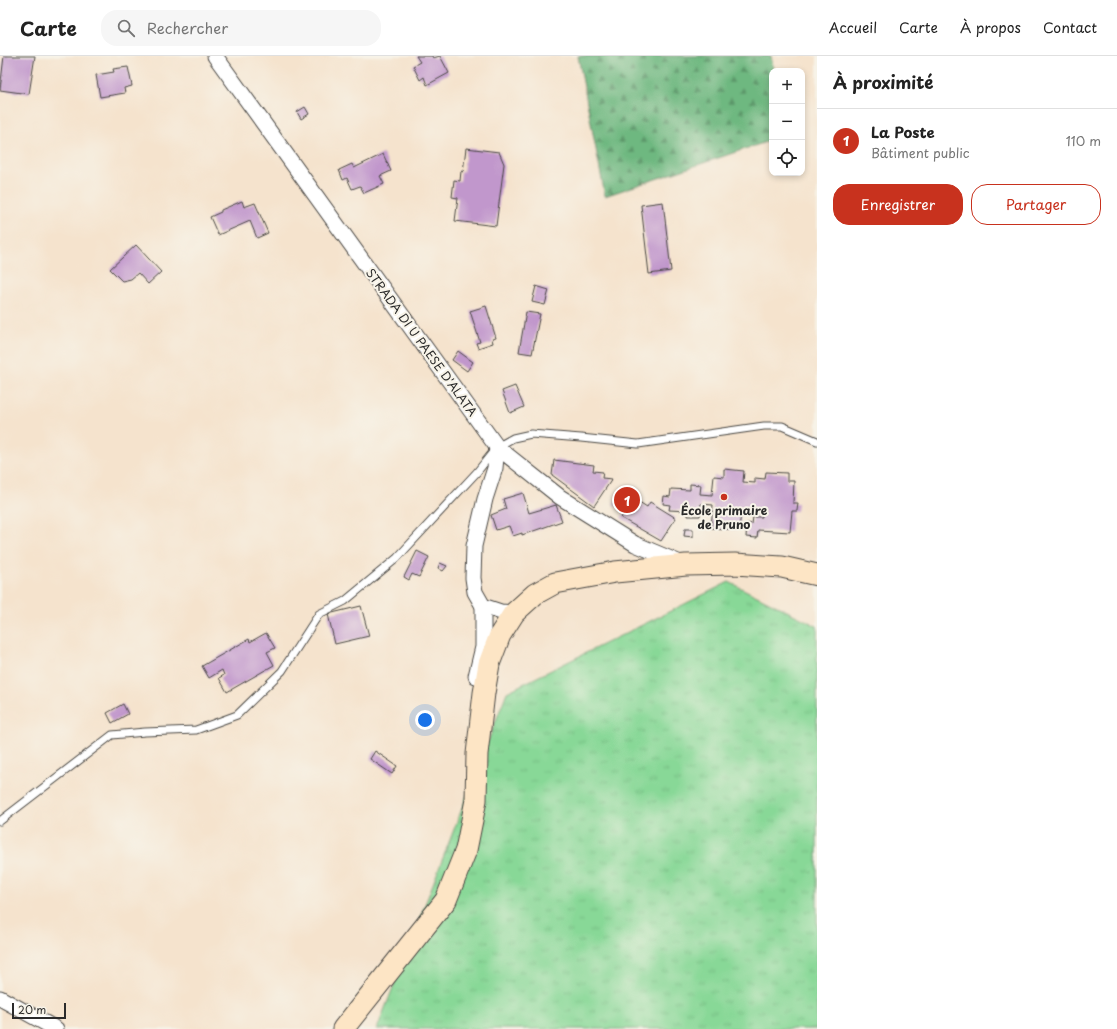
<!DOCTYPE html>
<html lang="fr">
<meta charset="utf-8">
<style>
:root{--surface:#fff;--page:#f6f6f6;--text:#222;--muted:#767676;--line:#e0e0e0;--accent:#c8321e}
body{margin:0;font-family:"Playpen Sans",sans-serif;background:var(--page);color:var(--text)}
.controls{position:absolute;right:12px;top:12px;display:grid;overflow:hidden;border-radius:8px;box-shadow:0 2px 6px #0003}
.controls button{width:36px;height:36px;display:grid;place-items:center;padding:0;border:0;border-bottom:1px solid var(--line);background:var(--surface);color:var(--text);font:20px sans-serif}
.scale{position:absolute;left:12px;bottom:10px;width:54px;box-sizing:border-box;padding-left:4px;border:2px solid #2b2b2b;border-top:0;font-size:11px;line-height:14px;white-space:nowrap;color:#2b2b2b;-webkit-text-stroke:3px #f7f3e8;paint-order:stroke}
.you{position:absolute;left:425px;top:664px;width:14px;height:14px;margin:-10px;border:3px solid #fff;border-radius:50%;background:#1a73e8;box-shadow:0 0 0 6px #1a73e833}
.badge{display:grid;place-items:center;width:26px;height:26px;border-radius:50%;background:var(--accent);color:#fff;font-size:13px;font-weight:700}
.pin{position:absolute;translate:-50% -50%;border:2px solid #fff;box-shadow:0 1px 4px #0006}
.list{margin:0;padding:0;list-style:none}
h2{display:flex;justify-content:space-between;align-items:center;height:52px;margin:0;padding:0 16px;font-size:17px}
h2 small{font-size:13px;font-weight:400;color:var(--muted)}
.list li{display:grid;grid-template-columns:26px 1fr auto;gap:12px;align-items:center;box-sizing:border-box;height:64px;padding:0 16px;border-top:1px solid var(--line)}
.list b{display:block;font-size:15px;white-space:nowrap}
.list p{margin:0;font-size:13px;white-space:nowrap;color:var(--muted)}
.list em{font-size:13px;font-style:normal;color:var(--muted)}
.actions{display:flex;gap:8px;padding:12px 16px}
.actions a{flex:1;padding:9px 0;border:1px solid var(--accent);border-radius:16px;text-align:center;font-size:14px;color:var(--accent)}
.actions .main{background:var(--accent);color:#fff}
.icon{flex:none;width:22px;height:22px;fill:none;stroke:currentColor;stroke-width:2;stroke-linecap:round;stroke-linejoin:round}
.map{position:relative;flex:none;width:817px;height:973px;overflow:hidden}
header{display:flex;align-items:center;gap:24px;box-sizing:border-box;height:56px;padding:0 20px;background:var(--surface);border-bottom:1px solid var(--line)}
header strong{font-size:19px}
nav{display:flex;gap:22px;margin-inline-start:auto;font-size:14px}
.search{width:280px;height:36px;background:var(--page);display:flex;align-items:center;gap:10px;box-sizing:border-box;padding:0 14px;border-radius:16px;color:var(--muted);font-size:15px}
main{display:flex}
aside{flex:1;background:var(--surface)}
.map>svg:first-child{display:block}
</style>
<header>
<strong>Carte</strong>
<div class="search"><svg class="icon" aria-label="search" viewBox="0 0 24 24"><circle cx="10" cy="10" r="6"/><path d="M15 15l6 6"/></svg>Rechercher</div>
<nav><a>Accueil</a><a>Carte</a><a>À propos</a><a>Contact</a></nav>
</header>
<main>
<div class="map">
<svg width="817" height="973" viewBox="0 0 817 973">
<defs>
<pattern id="grass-tufts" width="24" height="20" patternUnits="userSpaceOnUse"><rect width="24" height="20" fill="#88d897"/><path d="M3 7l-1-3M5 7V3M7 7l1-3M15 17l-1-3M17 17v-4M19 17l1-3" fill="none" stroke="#76ba82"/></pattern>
<pattern id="forest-firs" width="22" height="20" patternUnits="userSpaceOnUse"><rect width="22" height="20" fill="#6eb880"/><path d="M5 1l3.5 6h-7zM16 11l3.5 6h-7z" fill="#5b9669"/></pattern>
</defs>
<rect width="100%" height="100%" fill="#f7f3e8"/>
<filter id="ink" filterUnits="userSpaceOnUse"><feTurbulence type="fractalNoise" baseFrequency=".025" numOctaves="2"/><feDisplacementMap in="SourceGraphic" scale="8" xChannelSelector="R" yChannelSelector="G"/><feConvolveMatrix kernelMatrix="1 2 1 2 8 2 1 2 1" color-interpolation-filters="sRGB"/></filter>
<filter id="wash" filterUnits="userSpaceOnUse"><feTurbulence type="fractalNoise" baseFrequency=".012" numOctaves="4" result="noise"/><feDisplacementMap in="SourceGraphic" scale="16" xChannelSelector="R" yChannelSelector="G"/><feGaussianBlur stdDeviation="0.9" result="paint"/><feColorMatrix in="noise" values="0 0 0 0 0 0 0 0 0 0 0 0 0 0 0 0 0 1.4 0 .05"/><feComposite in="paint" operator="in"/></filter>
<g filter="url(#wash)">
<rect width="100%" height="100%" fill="#f5e3cd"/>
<path fill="url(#grass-tufts)" stroke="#5a8261" d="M729 526 817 570V973H377L507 636Z"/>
<path fill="url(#forest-firs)" stroke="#4c7256" d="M578 0H771L774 15H772V84L605 140Z"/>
<g id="blocks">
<g fill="#c197cc">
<path d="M4 0H35L29 38 0 34Z"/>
<path d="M416 0H432L433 2 440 0 449 17 427 29 424 21 420 24 413 10 420 6Z"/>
<path d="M128 11 132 30 124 32 125 37 100 41 96 19 114 16 113 13Z"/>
<path d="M305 51 309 58 301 63 297 56Z"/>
<path d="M466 92 499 96 504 108 496 170 455 165 458 142 452 141 454 124 460 125 461 115 463 116Z"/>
<path d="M383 98 391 115 380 120 384 128 364 137 360 130 352 133 347 122 343 124 339 114 352 108 354 112Z"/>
<path d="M242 145 244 151 255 147 268 177 257 182 250 165 218 179 210 161 221 156V154Z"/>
<path d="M663 146 671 215 649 218 641 149Z"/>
<path d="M136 189 161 216 148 228 138 217 131 223 122 225 110 213Z"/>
<path d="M536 230 549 234 545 249 532 246Z"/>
<path d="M486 250 496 282 492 283 493 287 478 292 476 287 480 286 470 255Z"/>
<path d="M526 256 540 258 532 298 519 296Z"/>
<path d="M458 295 473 306 467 315 452 304Z"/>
<path d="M515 330 524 351 510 357 502 335Z"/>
<path d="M554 404 594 409 593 415 603 416 602 422 612 423 594 450 552 419Z"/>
<path d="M724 413 744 415 743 426 755 427V422L765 423 766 416 787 417V425H794L793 447H798L797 455H792L790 476 758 474 757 482 746 481 747 467 752 468 753 461H762V457L741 456 739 474 711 472 713 449 701 448 700 460H688V455L669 454 670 449 663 448 664 440 670 441 671 433 690 434V428L701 429 700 438 712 439 714 420 724 421Z"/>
<path d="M622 435 647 451 650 446 676 462 661 485 621 462 625 456 613 448Z"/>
<path d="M523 437 529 457 556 449 562 465 522 479V477L513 480 509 470 496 474 491 459 506 453 503 443Z"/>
<path d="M685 473H693V481L684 480Z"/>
<path d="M417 495 429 501 419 521 412 518 409 524 404 521Z"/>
<path d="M440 507 447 510 443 515 438 512Z"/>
<path d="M361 550 369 580 335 588 328 558Z"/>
<path d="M266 577 275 592 267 596 274 609 227 636 219 622 224 619 222 614 209 622 202 610 249 583 250 586Z"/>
<path d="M123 648 128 658 112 667 107 657Z"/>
<path d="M375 695 397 710 392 718 370 703Z"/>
</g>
</g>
</g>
<g filter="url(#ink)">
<use href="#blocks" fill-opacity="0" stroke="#494743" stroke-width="1"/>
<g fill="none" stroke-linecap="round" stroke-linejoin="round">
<defs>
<path id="lane" d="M0 765 112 679 145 676 196 674 237 659 282 615 319 558 345 545 397 502 477 416 497 391 513 382 531 378 581 382 638 388 764 370H782L817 385"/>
<g id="street">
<path d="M215 0 497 391 560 441 635 488 685 509"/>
<path d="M497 391 495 412 485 443 474 490 473 522 475 536 483 550 501 556 514 557"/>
<path d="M476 620 483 591V550"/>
<path d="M0 942 56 973"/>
</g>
<path id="secondary" d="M343 973 446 844 466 794 476 744 477 698 484 637 489 608 500 579 514 557 535 538 555 527 615 516 686 509 735 508 782 511 817 519"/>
</defs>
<use href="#lane" stroke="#494743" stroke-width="9"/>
<use href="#street" stroke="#494743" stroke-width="17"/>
<use href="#secondary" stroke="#494743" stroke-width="23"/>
<use href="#lane" stroke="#fff" stroke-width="7"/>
<use href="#street" stroke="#fff" stroke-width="15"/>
<use href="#secondary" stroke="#fde5c5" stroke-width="21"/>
</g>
</g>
<circle fill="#c8321e" stroke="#f7f3e8" stroke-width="1.5" cx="724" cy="441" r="4"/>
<g text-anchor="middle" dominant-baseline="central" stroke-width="4" stroke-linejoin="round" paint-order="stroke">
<g font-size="12" fill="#2b2b2b" stroke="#f7f3e8">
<text transform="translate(422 286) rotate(54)">STRADA DI U PAESE D'ALATA</text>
</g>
<g font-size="12" font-weight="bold" fill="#2b2b2b" stroke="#f7f3e8">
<text x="724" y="454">École primaire<tspan x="724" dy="14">de Pruno</tspan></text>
</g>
</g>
</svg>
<div class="controls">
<button>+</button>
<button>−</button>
<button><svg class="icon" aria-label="locate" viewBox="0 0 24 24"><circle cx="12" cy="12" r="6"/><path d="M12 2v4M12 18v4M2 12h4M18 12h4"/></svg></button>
</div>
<div class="scale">20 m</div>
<div class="you"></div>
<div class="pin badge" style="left:627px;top:444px">1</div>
</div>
<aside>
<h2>À proximité<small></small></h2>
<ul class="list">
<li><span class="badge">1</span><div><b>La Poste</b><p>Bâtiment public</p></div><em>110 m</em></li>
</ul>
<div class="actions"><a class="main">Enregistrer</a><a>Partager</a></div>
</aside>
</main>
